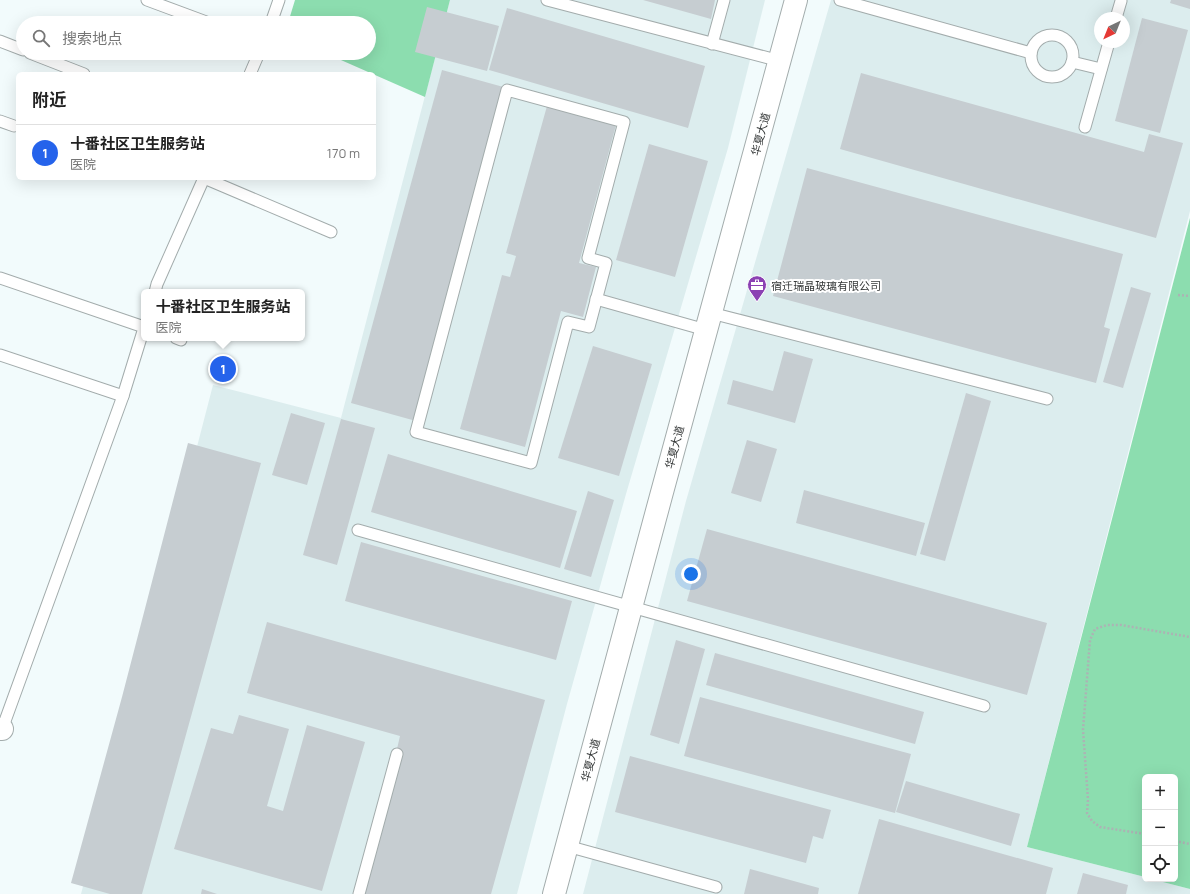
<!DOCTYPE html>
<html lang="zh">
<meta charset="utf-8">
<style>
:root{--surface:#fff;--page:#f2f2f2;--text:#222;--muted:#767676;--line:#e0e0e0;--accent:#2563eb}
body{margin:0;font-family:Manrope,"Noto Sans SC",sans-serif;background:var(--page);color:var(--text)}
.controls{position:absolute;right:12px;bottom:12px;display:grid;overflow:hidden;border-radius:6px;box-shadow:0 4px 16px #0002}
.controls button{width:36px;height:36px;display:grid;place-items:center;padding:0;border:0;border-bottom:1px solid var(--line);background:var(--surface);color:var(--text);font:20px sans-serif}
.compass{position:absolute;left:1094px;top:12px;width:36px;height:36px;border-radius:50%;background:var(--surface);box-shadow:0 4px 16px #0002;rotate:223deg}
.you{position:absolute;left:691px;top:574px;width:14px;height:14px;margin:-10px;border:3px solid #fff;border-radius:50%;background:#1a73e8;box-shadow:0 0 0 6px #1a73e833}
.badge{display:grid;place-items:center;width:26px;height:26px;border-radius:50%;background:var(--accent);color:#fff;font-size:13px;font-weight:700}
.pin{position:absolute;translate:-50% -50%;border:2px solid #fff;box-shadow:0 1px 4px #0006}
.popup{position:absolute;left:141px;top:289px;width:164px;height:52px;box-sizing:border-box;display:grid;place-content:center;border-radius:6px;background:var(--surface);filter:drop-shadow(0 1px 3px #0005);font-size:13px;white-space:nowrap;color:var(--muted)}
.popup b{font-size:15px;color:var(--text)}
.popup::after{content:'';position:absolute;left:50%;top:100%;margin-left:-8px;border:8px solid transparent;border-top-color:var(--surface)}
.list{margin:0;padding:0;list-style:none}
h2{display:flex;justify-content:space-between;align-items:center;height:52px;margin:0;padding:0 16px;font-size:17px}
h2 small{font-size:13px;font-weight:400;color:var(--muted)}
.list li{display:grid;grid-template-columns:26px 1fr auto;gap:12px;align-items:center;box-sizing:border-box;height:56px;padding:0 16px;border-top:1px solid var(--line)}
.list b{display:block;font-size:15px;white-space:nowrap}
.list p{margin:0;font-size:13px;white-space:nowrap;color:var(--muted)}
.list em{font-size:13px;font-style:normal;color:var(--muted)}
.icon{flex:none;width:22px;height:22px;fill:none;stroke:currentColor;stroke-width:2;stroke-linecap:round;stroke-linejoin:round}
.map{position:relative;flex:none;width:1190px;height:894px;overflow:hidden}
.search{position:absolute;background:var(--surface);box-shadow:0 4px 16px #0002;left:16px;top:16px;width:360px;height:44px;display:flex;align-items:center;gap:10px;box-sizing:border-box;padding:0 14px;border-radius:22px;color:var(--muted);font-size:15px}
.panel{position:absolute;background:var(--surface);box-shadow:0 4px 16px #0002;left:16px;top:72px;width:360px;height:108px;border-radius:6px}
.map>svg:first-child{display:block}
</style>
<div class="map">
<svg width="1190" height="894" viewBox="0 0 1190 894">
<rect width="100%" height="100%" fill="#f2fbfc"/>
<g fill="#dcedee" fill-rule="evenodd">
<path d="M450 0H765L728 148 626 494 567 704 517 894H81L213 385 341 418Z"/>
<path d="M831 0H1190V211L1027 847 1145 877V879H1151L1190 889V894H583L686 501ZM1100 18H1124V42H1100Z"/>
</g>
<g fill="#8cddaf">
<path d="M295 0H450L425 97 325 53H369V23H288Z"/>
<path d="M1190 218V889L1151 879H1175V777H1145V877L1027 847Z"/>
</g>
<g fill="#c6cdd1">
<path d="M643 0H715L711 19Z"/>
<path d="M1171 0H1190V9L1170 3Z"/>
<path d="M427 7 499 26 487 71 415 52Z"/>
<path d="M507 8 705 66 688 128 489 70Z"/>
<path d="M1142 18 1188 30 1160 133 1115 121Z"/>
<path d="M442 70 507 88 416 421 351 403Z"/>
<path d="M861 73 1144 152 1149 134 1183 143 1156 238 840 149Z"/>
<path d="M547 106 616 125 579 263 596 267 583 317 561 311 525 447 460 429 502 275 510 277 516 256 506 253Z"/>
<path d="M649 144 708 161 675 277 616 260Z"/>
<path d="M807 168 1123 254 1104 327 1110 329 1096 383 773 296Z"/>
<path d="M1131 287 1151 293 1123 388 1103 382Z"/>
<path d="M593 346 652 364 619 476 558 458Z"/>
<path d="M784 351 813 359 795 423 727 404 733 380 773 391Z"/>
<path d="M966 393 991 401 945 561 920 554Z"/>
<path d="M291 413 325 423 307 485 272 475Z"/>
<path d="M341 419 375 428 337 565 303 555Z"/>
<path d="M747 440 777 449 761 502 731 493Z"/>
<path d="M188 443 261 463 142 894H110L71 883 122 697Z"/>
<path d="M388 454 577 511 560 568 371 512Z"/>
<path d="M804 490 925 523 916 556 796 523Z"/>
<path d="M588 491 614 500 591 577 564 569Z"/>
<path d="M707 529 1047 623 1027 695 687 601Z"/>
<path d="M361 542 572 601 556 660 345 601Z"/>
<path d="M267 622 545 700 491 894H363L400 736 247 693Z"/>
<path d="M676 640 705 649 679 744 650 735Z"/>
<path d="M715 653 924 712 915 744 706 685Z"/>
<path d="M700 697 911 754 895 813 684 756Z"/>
<path d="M239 715 289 729 267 806 283 811 307 725 365 742 322 891 174 849 211 728 233 734Z"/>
<path d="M630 756 831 810 823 839 813 836 806 863 615 812Z"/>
<path d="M906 781 1020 814 1011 846 896 812Z"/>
<path d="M879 819 1053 868 1046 894H858Z"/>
<path d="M750 869 819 888 818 894H744Z"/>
<path d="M1083 873 1128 885 1126 894H1077Z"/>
<path d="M202 889 217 894H201Z"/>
</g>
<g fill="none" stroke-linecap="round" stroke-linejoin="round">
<defs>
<g id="lane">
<path d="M147 0 209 23"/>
<path d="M547 0 780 61"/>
<path d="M840 0 1031 53"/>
<path d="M1116 18 1121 1"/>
<path d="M271 23 279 0"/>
<circle cx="1052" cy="56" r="21"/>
<path d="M0 41 23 50"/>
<path d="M712 44 724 0"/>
<path d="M30 53 84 74"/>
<path d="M1072 62 1101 69"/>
<path d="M250 74 259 53"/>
<path d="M507 90 624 122 588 258 606 263 589 327 568 322 531 463 416 432Z"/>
<path d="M0 121 14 126"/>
<path d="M1085 127 1109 42"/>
<path d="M204 178 331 232"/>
<path d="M0 278 144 327"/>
<path d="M155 292 157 284 204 178"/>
<path d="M596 299 706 330"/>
<path d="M711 313 1047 399"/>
<path d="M176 338 181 340"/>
<path d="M0 355 123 396"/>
<path d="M358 530 984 706"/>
<path d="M1 732 123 396 144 328"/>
<path d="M567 846 716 887"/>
<path d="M359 894 397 754"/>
</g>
<path id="street" d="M0 729H2"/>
<path id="secondary" d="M554 894 661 496 796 0"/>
</defs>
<use href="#lane" stroke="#a3acac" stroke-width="13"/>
<use href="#street" stroke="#a3acac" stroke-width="24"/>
<use href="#secondary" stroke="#a3acac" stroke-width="24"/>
<g stroke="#acb3b4" stroke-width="2.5" stroke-dasharray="2 2" stroke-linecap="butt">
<path d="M1178 295 1190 296"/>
<path d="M1145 834 1100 827 1092 821 1087 813 1088 800 1083 730 1090 640 1095 629 1107 625H1121L1190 637"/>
<path d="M1175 841 1190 844"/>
</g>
<use href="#lane" stroke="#fff" stroke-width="11"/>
<use href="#street" stroke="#fff" stroke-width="22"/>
<use href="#secondary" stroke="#fff" stroke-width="22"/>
</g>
<defs>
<symbol id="office-pin" viewBox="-11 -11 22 30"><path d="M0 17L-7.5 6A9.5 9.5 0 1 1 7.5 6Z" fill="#8b41b3" stroke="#fff"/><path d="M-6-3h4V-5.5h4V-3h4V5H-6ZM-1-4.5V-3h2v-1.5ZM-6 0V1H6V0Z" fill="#fff"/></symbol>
</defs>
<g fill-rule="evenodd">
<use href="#office-pin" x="746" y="274" width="22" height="30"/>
</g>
<g text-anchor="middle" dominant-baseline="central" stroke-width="4" stroke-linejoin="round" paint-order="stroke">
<g font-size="11" fill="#353838" stroke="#fff">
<text transform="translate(760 134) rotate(-75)">华夏大道</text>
<text transform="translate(674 447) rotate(-75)">华夏大道</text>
<text transform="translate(590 760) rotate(-75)">华夏大道</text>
</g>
<g font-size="11" fill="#353838" stroke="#fff" text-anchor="start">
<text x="771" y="285">宿迁瑞晶玻璃有限公司</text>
</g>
</g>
</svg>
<div class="controls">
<button>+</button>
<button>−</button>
<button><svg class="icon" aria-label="locate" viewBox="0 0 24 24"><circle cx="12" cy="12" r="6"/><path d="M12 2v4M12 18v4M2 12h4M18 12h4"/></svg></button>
</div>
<svg class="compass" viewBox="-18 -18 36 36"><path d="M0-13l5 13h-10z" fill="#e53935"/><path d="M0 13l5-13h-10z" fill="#767676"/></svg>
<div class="you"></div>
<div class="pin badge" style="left:223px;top:369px">1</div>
<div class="popup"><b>十番社区卫生服务站</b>医院</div>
<div class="search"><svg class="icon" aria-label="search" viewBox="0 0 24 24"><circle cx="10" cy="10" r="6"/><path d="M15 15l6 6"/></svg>搜索地点</div>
<section class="panel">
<h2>附近<small></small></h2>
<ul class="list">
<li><span class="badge">1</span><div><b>十番社区卫生服务站</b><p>医院</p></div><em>170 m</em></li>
</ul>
</section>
</div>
